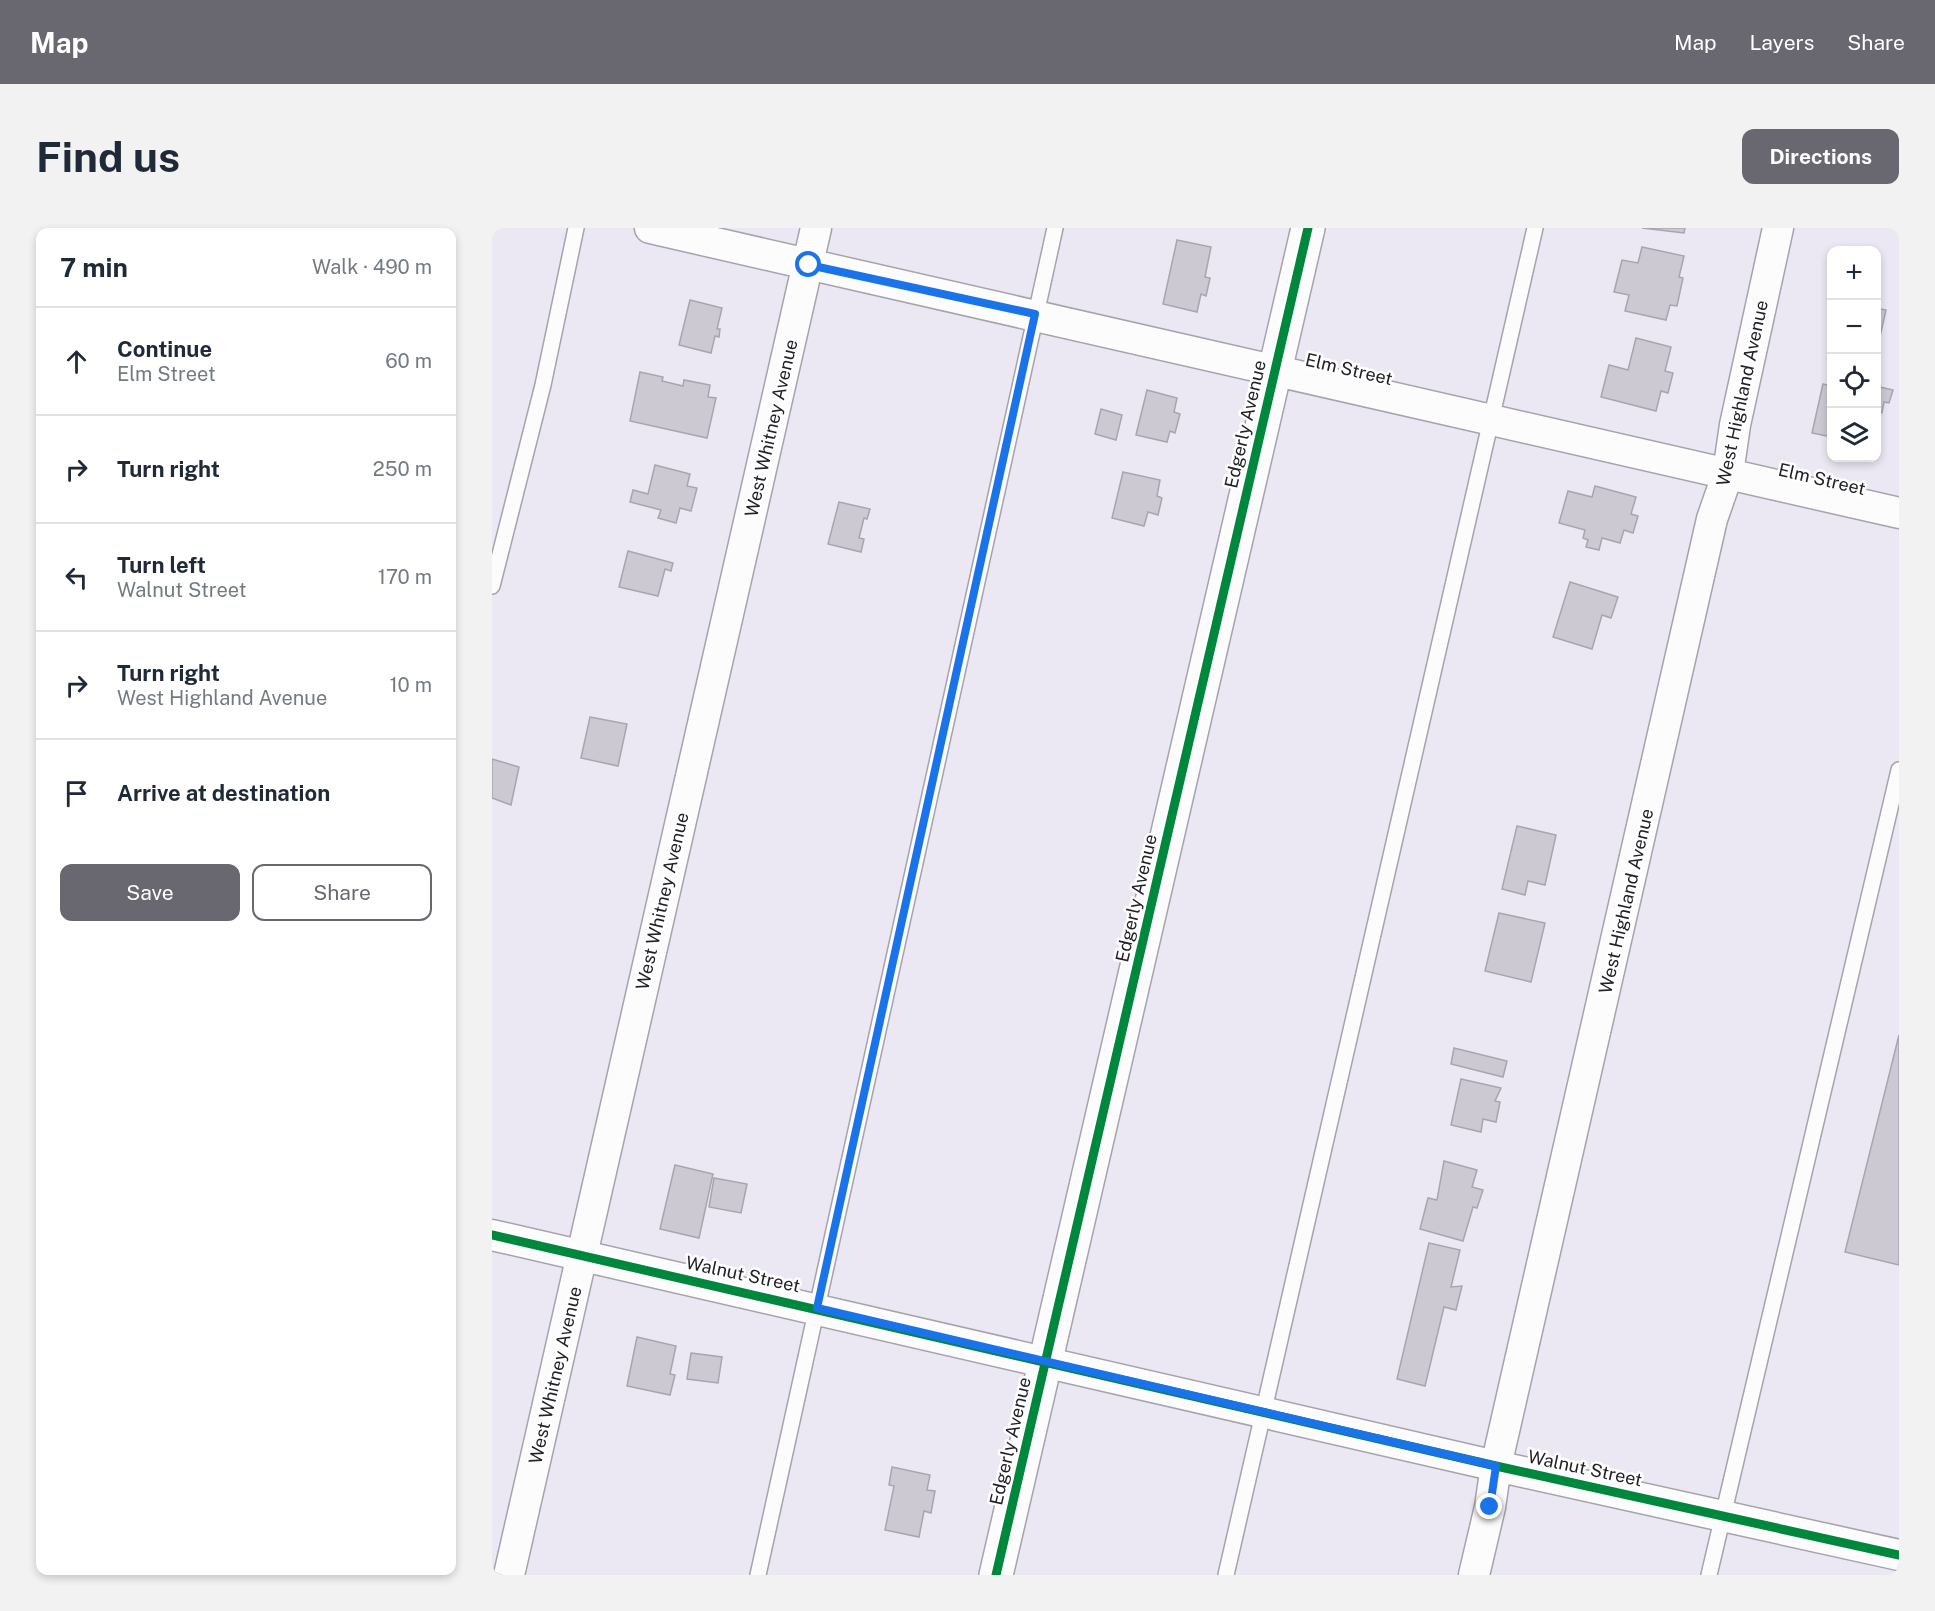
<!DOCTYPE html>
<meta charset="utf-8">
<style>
:root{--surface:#fff;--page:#f2f2f3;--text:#1f2937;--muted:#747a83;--line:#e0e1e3;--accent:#69676f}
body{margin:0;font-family:"Public Sans",sans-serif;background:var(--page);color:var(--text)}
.controls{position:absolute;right:18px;top:18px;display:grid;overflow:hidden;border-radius:12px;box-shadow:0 3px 9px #0003}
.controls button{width:54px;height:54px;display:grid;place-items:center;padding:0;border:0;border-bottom:2px solid var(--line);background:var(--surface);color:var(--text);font:30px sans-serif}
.stop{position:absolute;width:18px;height:18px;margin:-14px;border:4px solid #1a73e8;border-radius:50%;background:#fff}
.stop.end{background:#1a73e8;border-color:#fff;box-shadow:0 2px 6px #0008}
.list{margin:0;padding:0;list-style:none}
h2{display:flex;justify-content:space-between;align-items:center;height:78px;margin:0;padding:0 24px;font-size:26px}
h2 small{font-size:20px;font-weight:400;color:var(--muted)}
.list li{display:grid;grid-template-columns:39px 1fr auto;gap:18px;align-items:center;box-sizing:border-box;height:108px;padding:0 24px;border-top:2px solid var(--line)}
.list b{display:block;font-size:22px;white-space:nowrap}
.list p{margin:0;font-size:20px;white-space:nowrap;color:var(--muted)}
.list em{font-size:20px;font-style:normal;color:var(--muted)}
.actions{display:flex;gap:12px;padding:18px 24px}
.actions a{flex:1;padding:14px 0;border:2px solid var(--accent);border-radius:12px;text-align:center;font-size:21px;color:var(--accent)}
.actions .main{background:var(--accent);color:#fff}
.icon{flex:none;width:33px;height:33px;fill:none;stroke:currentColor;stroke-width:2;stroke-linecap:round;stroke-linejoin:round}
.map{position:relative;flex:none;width:1407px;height:1347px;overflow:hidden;border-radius:12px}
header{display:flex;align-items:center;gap:36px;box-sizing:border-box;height:84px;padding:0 30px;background:var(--accent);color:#fff}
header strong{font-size:28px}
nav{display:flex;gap:33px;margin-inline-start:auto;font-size:21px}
.intro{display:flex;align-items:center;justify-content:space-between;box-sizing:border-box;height:144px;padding:0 36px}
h1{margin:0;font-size:42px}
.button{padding:15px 27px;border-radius:12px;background:var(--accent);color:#fff;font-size:21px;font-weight:700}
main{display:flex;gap:36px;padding:0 36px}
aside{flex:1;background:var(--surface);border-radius:12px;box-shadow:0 3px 9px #0003}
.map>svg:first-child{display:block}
</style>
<header>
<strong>Map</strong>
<nav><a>Map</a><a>Layers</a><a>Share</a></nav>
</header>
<div class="intro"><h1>Find us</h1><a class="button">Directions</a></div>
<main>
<aside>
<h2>7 min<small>Walk · 490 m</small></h2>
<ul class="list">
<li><svg class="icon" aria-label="ahead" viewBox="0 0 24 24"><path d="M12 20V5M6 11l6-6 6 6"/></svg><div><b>Continue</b><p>Elm Street</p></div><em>60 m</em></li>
<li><svg class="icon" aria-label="right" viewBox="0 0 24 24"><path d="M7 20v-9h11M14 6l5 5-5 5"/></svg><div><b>Turn right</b></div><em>250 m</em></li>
<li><svg class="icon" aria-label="left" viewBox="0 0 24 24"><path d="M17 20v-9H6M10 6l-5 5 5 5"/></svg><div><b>Turn left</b><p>Walnut Street</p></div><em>170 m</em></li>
<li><svg class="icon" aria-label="right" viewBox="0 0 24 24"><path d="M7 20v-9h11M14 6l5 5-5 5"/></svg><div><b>Turn right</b><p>West Highland Avenue</p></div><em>10 m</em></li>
<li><svg class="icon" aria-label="arrive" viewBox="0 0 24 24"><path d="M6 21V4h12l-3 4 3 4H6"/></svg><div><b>Arrive at destination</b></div></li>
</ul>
<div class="actions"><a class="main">Save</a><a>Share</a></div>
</aside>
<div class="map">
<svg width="1407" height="1347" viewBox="0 0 1407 1347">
<rect width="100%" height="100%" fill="#ebe8f3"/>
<g fill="#ccc9d2" stroke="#a7a5ad" stroke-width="1.5">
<path d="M1150 0H1193L1192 5Z"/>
<path d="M685 12 719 19 713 49 718 50 714 68 709 66 705 84 671 76Z"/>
<path d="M1150 19 1192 28 1187 49 1191 50 1185 78 1178 77 1174 92 1133 83 1137 67 1122 64 1130 32 1146 35Z"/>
<path d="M198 72 230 80 225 101H228L227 109 223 108 219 125 187 117Z"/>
<path d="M1384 80 1394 82 1384 126Z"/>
<path d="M1144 110 1179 119 1173 143 1181 145 1176 165 1169 163 1164 183 1109 169 1117 137 1136 142Z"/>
<path d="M148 144 171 149 170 153 191 158 192 152 218 157 216 169 224 170 215 210 138 193Z"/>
<path d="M1331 156 1340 158V209L1320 205Z"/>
<path d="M1384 158 1401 162 1397 175 1392 174 1390 185 1384 184Z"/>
<path d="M655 162 685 170 682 184 688 186 683 205 678 203 675 214 644 207Z"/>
<path d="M609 181 630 187 624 212 603 206Z"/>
<path d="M163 237 198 246 195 258 205 260 199 283 188 280 184 295 166 290 169 282 138 274 141 262 156 266Z"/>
<path d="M631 244 668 252 665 268 670 270 666 287 656 284 652 298 620 290Z"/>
<path d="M1103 258 1144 269 1139 286 1146 288 1141 305 1132 302 1128 315 1110 310 1107 322 1094 319 1096 312 1091 310 1093 302 1067 295 1076 263 1100 269Z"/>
<path d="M347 274 378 281 375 291 372 290 367 310 372 311 369 324 336 316Z"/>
<path d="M136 323 181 335 179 343 173 341 166 368 127 359Z"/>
<path d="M1078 354 1126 369 1119 390 1110 387 1100 421 1061 409Z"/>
<path d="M98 489 135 496 126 538 89 530Z"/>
<path d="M0 531 27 539 19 577 0 570Z"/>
<path d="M1025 598 1064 607 1053 657 1036 653 1033 667 1010 661Z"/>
<path d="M1007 685 1053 695 1039 754 993 743Z"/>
<path d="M1407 807V1037L1353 1024Z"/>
<path d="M962 820 1015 833 1011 849 959 836Z"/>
<path d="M969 851 1009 860 1003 873 1008 874 1004 894 991 891 989 904 959 897Z"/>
<path d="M952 933 985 942 980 959 991 962 985 980 981 979 971 1013 928 1001 936 970 945 972Z"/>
<path d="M183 937 221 946 207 1010 168 1001Z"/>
<path d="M222 950 255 956 249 985 217 979Z"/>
<path d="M937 1015 968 1022 959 1059 970 1058 964 1082 952 1079 933 1158 905 1151Z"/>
<path d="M145 1109 184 1118 178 1146 183 1147 178 1167 135 1158Z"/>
<path d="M199 1125 230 1129 226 1155 195 1151Z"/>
<path d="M400 1239 438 1247 435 1262 443 1263 439 1285 432 1283 427 1309 393 1302 402 1258 397 1257Z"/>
</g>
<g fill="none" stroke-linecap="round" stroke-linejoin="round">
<defs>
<g id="lane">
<path d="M0 358 51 157 84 0"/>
<path d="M266 1347 563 0"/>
<path d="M734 1347 1043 0"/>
<path d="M1217 1347 1407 542"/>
</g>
<g id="street">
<path d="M158 0 1407 285"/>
<path d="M0 1007 1004 1238 1407 1327"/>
<path d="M17 1347 324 0"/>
<path d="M982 1347 998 1279 1004 1238 1220 291 1236 245 1243 197 1286 0"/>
</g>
<path id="secondary" d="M504 1347 816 0"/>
</defs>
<use href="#lane" stroke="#a5a3ab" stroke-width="18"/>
<use href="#street" stroke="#a5a3ab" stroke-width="33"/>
<use href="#secondary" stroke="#a5a3ab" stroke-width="36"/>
<use href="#lane" stroke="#fcfcfd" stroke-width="15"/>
<use href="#street" stroke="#fcfcfd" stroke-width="30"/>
<use href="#secondary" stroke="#fcfcfd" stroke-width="33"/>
<defs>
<g id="cycleway">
<path d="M0 1007 1004 1238 1407 1327"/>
<path d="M504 1347 816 0"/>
</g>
</defs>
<use href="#cycleway" stroke="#fff" stroke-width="13"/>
<use href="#cycleway" stroke="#00873e" stroke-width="9"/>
</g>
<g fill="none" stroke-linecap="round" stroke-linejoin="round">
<path stroke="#1a73e8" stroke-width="8" d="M317 37 543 86 325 1080 1004 1238 998 1279"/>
</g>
<g text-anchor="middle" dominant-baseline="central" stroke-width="5" stroke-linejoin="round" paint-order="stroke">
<g font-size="18" fill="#232128" stroke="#fff">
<text transform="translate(857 141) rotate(13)">Elm Street</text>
<text transform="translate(1250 165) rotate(-78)">West Highland Avenue</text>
<text transform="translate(753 196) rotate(-77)">Edgerly Avenue</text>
<text transform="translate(279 200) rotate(-77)">West Whitney Avenue</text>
<text transform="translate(1330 251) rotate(13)">Elm Street</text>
<text transform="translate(644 670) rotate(-77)">Edgerly Avenue</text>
<text transform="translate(170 673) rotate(-77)">West Whitney Avenue</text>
<text transform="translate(1134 673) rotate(-77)">West Highland Avenue</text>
<text transform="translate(251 1046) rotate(12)">Walnut Street</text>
<text transform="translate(63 1147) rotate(-77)">West Whitney Avenue</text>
<text transform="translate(518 1213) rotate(-77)">Edgerly Avenue</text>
<text transform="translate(1093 1240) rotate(12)">Walnut Street</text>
</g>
</g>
</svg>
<div class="controls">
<button>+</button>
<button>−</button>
<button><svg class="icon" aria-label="locate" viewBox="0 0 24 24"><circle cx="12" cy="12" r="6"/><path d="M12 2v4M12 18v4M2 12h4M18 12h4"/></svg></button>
<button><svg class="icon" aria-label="layers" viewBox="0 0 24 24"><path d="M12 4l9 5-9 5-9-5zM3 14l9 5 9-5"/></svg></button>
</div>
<div class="stop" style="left:317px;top:37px"></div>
<div class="stop end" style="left:998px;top:1279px"></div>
</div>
</main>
